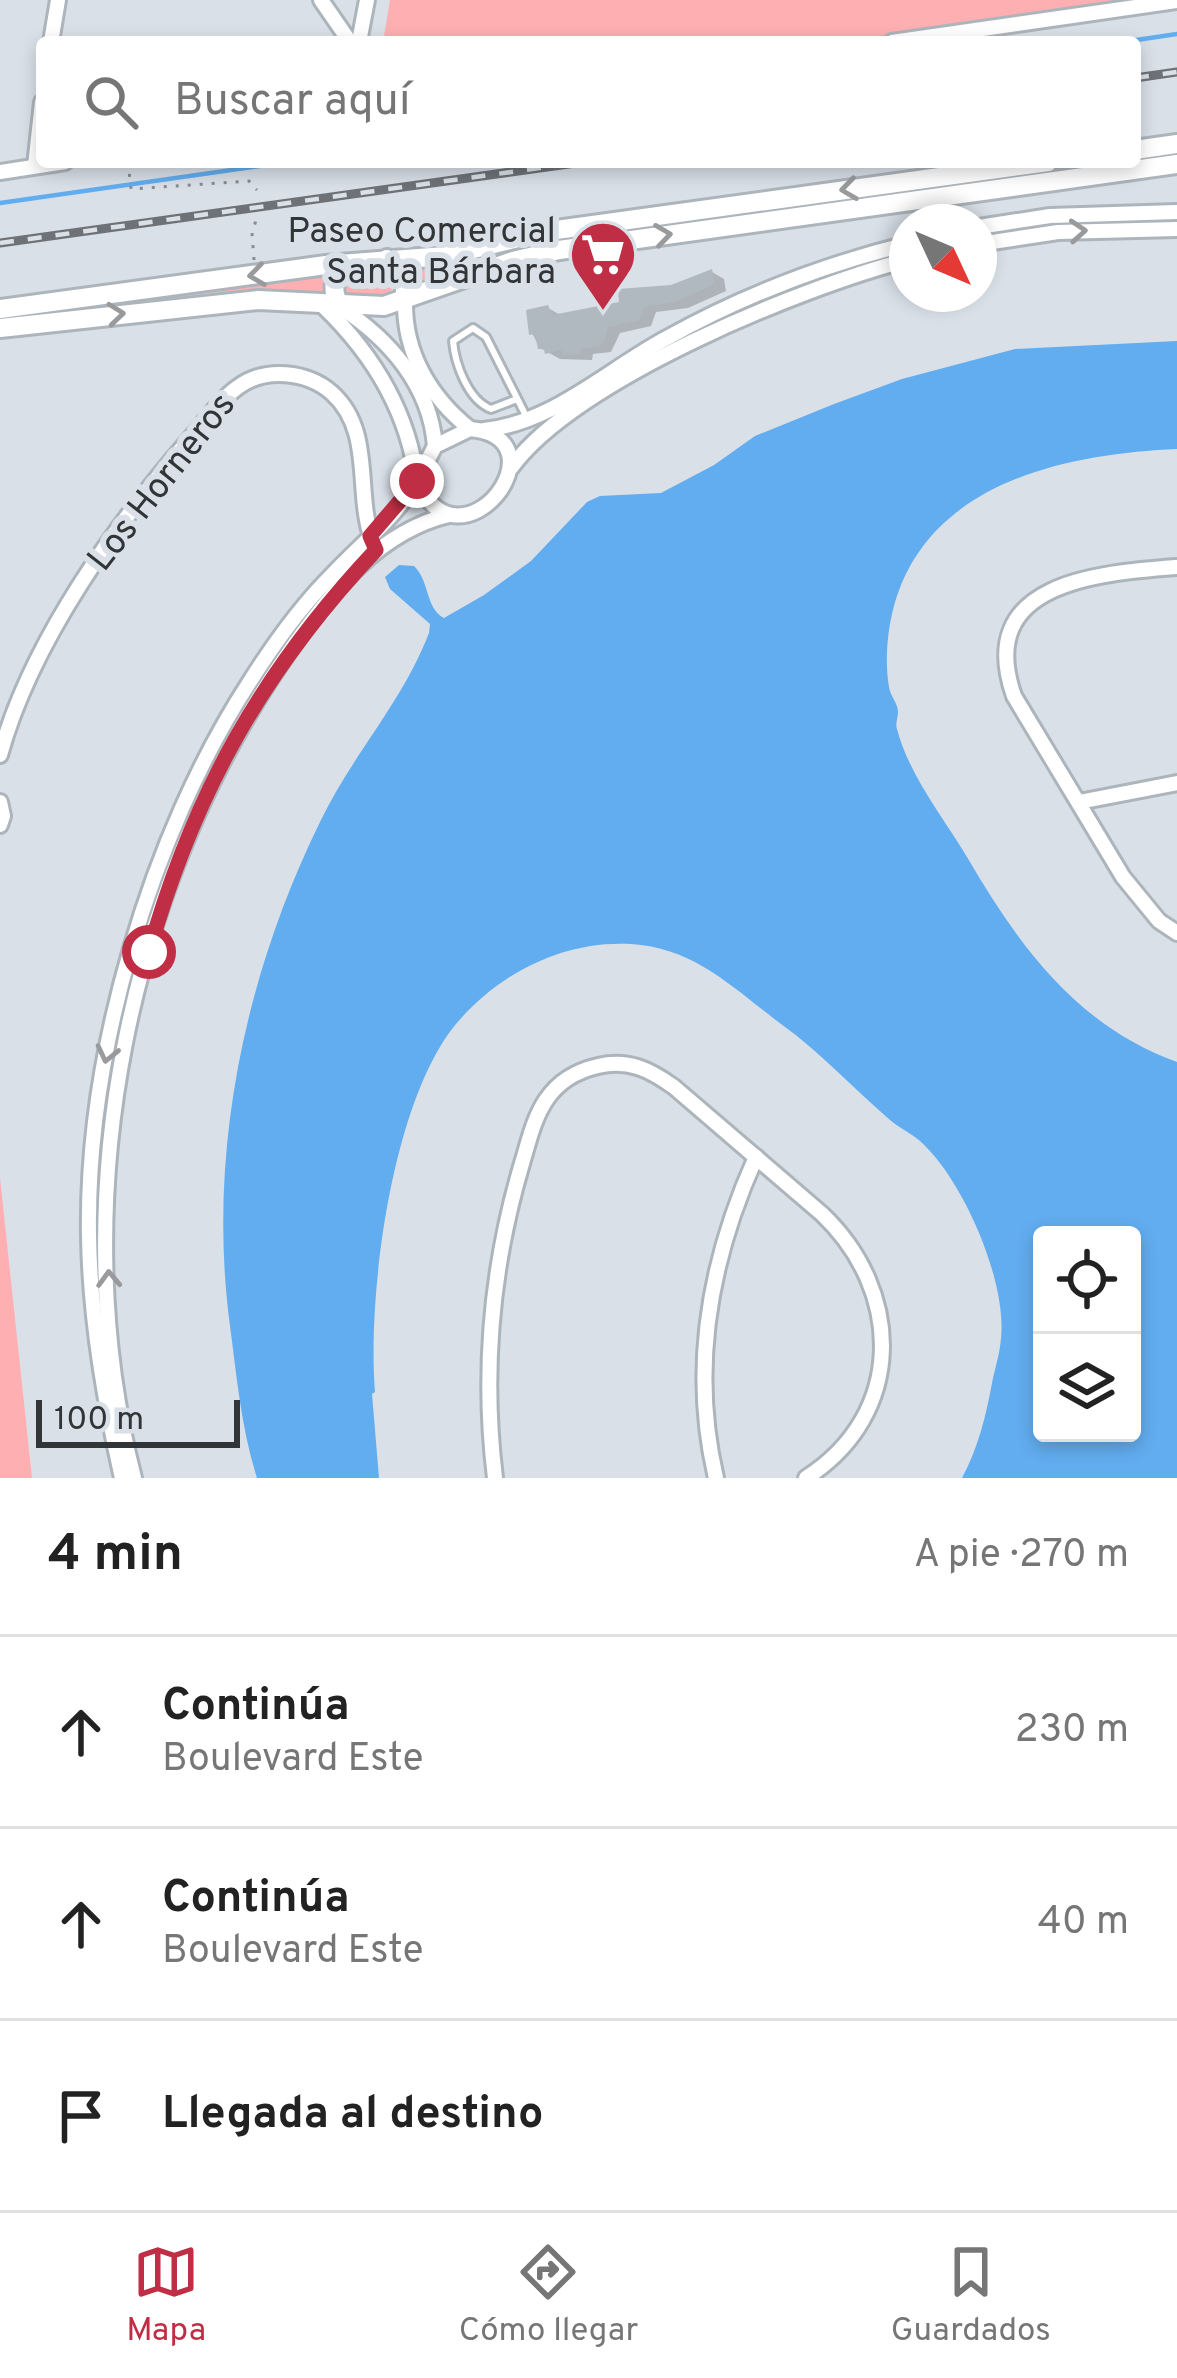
<!DOCTYPE html>
<html lang="es">
<meta charset="utf-8">
<style>
:root{--surface:#fff;--page:#f2f2f2;--text:#222;--muted:#767676;--line:#e0e0e0;--accent:#bf2e44}
body{margin:0;font-family:Overpass,sans-serif;background:var(--page);color:var(--text)}
.controls{position:absolute;right:36px;bottom:36px;display:grid;overflow:hidden;border-radius:12px;box-shadow:0 6px 18px #0003}
.controls button{width:108px;height:108px;display:grid;place-items:center;padding:0;border:0;border-bottom:3px solid var(--line);background:var(--surface);color:var(--text);font:60px sans-serif}
.compass{position:absolute;left:889px;top:204px;width:108px;height:108px;border-radius:50%;background:var(--surface);box-shadow:0 6px 18px #0003;rotate:134deg}
.scale{position:absolute;left:36px;bottom:30px;width:204px;box-sizing:border-box;padding-left:12px;border:6px solid #323538;border-top:0;font-size:33px;line-height:42px;white-space:nowrap;color:#323538;-webkit-text-stroke:9px #d9e0e8;paint-order:stroke}
.stop{position:absolute;width:36px;height:36px;margin:-27px;border:9px solid #bf2e44;border-radius:50%;background:#fff}
.stop.end{background:#bf2e44;border-color:#fff;box-shadow:0 3px 12px #0008}
.list{margin:0;padding:0;list-style:none}
h2{display:flex;justify-content:space-between;align-items:center;height:156px;margin:0;padding:0 48px;font-size:51px}
h2 small{font-size:39px;font-weight:400;color:var(--muted)}
.list li{display:grid;grid-template-columns:78px 1fr auto;gap:36px;align-items:center;box-sizing:border-box;height:192px;padding:0 48px;border-top:3px solid var(--line)}
.list b{display:block;font-size:45px;white-space:nowrap}
.list p{margin:0;font-size:39px;white-space:nowrap;color:var(--muted)}
.list em{font-size:39px;font-style:normal;color:var(--muted)}
.icon{flex:none;width:66px;height:66px;fill:none;stroke:currentColor;stroke-width:2;stroke-linecap:round;stroke-linejoin:round}
.map{position:relative;flex:none;width:1177px;height:1478px;overflow:hidden}
.search{position:absolute;background:var(--surface);box-shadow:0 6px 18px #0003;left:36px;right:36px;top:36px;height:132px;display:flex;align-items:center;gap:30px;box-sizing:border-box;padding:0 42px;border-radius:12px;color:var(--muted);font-size:45px}
.sheet{height:732px;background:var(--surface)}
nav{display:flex;justify-content:space-around;align-items:center;box-sizing:border-box;height:168px;border-top:3px solid var(--line);background:var(--surface);font-size:33px;color:var(--muted)}
nav a{display:grid;justify-items:center;gap:6px}
nav .on{color:var(--accent)}
.map>svg:first-child{display:block}
</style>
<div class="map">
<svg width="1177" height="1478" viewBox="0 0 1177 1478">
<rect width="100%" height="100%" fill="#d9e0e8"/>
<g fill="#feafb1">
<path d="M390 0H1137L879 42H383Z"/>
<path d="M1093 162H1123L557 244 417 290 410 269 462 261 555 237Z"/>
<path d="M384 271 396 284 386 297 347 293 344 285 351 274Z"/>
<path d="M322 275 327 278 323 295C216 283 107 304 0 319V315C107 300 216 294 322 275Z"/>
<path d="M0 1178 32 1478H0Z"/>
</g>
<path fill="#62adef" fill-rule="evenodd" d="M1177 341V449C1062 454 922 484 892 614 887 636 885 664 889 687 890 696 898 703 898 712 898 718 895 724 897 729 909 775 943 817 967 857 1019 946 1077 1026 1177 1062V1478H962C978 1448 986 1416 992 1383 995 1368 1000 1353 1001 1338 1007 1281 963 1179 920 1141 911 1133 899 1128 890 1120 853 1088 820 1052 781 1024 733 988 695 948 631 944 564 940 499 973 456 1024 392 1101 367 1294 375 1392L372 1394 379 1478H257C241 1427 237 1378 230 1326 207 1155 244 977 320 822 352 755 402 703 429 633L430 624 390 589 385 577 399 565 414 566C430 581 425 608 444 618L484 595 531 561 587 502 600 496 661 493 714 465 755 436 834 404 902 379 1015 349ZM1042 1235H1132V1433H1042Z"/>
<path fill="#0003" d="M712 272 724 279 726 291 688 308 656 312 651 326 620 333 611 352 593 354 592 360 560 359 540 348 532 333 548 308 562 316 623 305Z"/>
<g fill="none" stroke-linecap="round" stroke-linejoin="round">
<g stroke="#62adef" stroke-width="4.5">
<path d="M1123 42 1177 34"/>
<path d="M0 203 288 162"/>
</g>
</g>
<path fill="#b1b9c0" d="M712 269 715 284 675 302 644 307 639 320 608 327 604 342 598 347 581 348 580 354 563 355 562 350 545 354 544 349H538L535 334 529 335 526 310 548 305 552 315 619 302 618 289 671 285Z"/>
<g fill="none" stroke-linecap="round" stroke-linejoin="round">
<defs>
<path id="lane" d="M517 399 491 409C468 400 455 364 453 341L473 328 486 337 527 418"/>
<g id="street">
<path d="M321 0 350 42"/>
<path d="M51 42 58 0"/>
<path d="M359 42 367 0"/>
<path d="M892 42 1177 1"/>
<path d="M35 166 42 102"/>
<path d="M0 172 65 162"/>
<path d="M979 227 1050 216 1177 212"/>
<path d="M979 244 1058 232 1177 229"/>
<path d="M405 301C404 353 430 397 470 429"/>
<path d="M340 307C389 339 430 385 435 446"/>
<path d="M470 429C568 438 460 579 417 481L435 446Z"/>
<path d="M484 430C552 423 606 371 665 339 740 297 823 265 907 244"/>
<path d="M511 468C574 380 802 287 907 260"/>
<path d="M1177 567C1098 573 974 582 1014 696L1123 877 1159 921 1177 933"/>
<path d="M0 755C31 642 117 522 194 434 207 419 221 399 238 387 265 367 307 371 332 393 374 431 355 491 372 539"/>
<path d="M0 802 3 816 0 825"/>
<path d="M1079 802 1177 783"/>
<path d="M122 1478C104 1399 90 1316 89 1235 86 1055 151 834 249 683 273 645 300 607 332 575 360 545 396 517 417 481 408 411 373 354 323 306"/>
<path d="M134 1478C62 1200 128 878 293 646 333 590 380 531 449 515"/>
<path d="M495 1478C482 1372 492 1263 523 1160 529 1140 534 1118 546 1100 558 1082 576 1071 598 1066 628 1059 649 1069 674 1087L822 1214C903 1291 906 1414 806 1478"/>
<path d="M716 1478C690 1368 710 1259 756 1157"/>
</g>
<g id="secondary">
<path d="M1135 150 1177 144"/>
<path d="M387 259 405 281V301"/>
<path d="M340 307C331 290 332 277 347 264"/>
<path d="M0 309 326 265 445 256 542 232 1048 162"/>
<path d="M0 328 258 300 384 306 513 261 559 250 1177 164"/>
</g>
</defs>
<use href="#lane" stroke="#adb5bc" stroke-width="12"/>
<use href="#street" stroke="#adb5bc" stroke-width="20"/>
<use href="#secondary" stroke="#adb5bc" stroke-width="24"/>
<g stroke="#878c91" stroke-width="3" stroke-dasharray="3 9" stroke-linecap="butt">
<path d="M128 162 131 189 249 181 257 190"/>
<path d="M254 260 252 233 258 214"/>
</g>
<use href="#lane" stroke="#fff" stroke-width="6"/>
<use href="#street" stroke="#fff" stroke-width="14"/>
<use href="#secondary" stroke="#fff" stroke-width="18"/>
<defs>
<g id="rail">
<path d="M1135 78 1177 72"/>
<path d="M0 243 583 162"/>
</g>
</defs>
<use href="#rail" stroke="#6e7277" stroke-width="9"/>
<use href="#rail" stroke="#d9e0e8" stroke-width="4.5" stroke-dasharray="14" stroke-linecap="butt"/>
</g>
<defs><path id="oneway-chevron" d="M-2-3.5L2.5 0L-2 3.5" fill="none" stroke-width="1.6" stroke-linecap="round" stroke-linejoin="round" transform="scale(3)"/></defs>
<g stroke="#989a9c">
<use href="#oneway-chevron" transform="translate(849 189) rotate(172)"/>
<use href="#oneway-chevron" transform="translate(1078 231) rotate(-4)"/>
<use href="#oneway-chevron" transform="translate(663 235) rotate(-8)"/>
<use href="#oneway-chevron" transform="translate(257 275) rotate(172)"/>
<use href="#oneway-chevron" transform="translate(116 314) rotate(-6)"/>
<use href="#oneway-chevron" transform="translate(107 1054) rotate(103)"/>
<use href="#oneway-chevron" transform="translate(109 1279) rotate(-92)"/>
</g>
<g fill="none" stroke-linecap="round" stroke-linejoin="round">
<path stroke="#bf2e44" stroke-width="15" d="M149 952C194 792 263 670 376 550L370 536 417 481"/>
</g>
<defs>
<symbol id="supermarket-pin" viewBox="-11 -11 22 30"><path d="M0 17L-7.5 6A9.5 9.5 0 1 1 7.5 6Z" fill="#bf2e44" stroke="#d9e0e8"/><path d="M-6-5.5h2.5l.6 2H6L4.5 2H-2.5L-4.4-4H-6ZM-1.5 3.2a1.3 1.3 0 1 0 .1 0ZM3 3.2a1.3 1.3 0 1 0 .1 0Z" fill="#fff"/></symbol>
</defs>
<g fill-rule="evenodd">
<use href="#supermarket-pin" x="565" y="216" width="76" height="104"/>
</g>
<g text-anchor="middle" dominant-baseline="central" stroke-width="12" stroke-linejoin="round" paint-order="stroke">
<g font-size="36" fill="#323538" stroke="#d9e0e8" text-anchor="end">
<text x="556" y="233">Paseo Comercial<tspan x="556" dy="41">Santa Bárbara</tspan></text>
</g>
<g font-size="36" fill="#323538" stroke="#d9e0e8">
<text transform="translate(163 483) rotate(-52)">Los Horneros</text>
</g>
</g>
</svg>
<div class="controls">
<button><svg class="icon" aria-label="locate" viewBox="0 0 24 24"><circle cx="12" cy="12" r="6"/><path d="M12 2v4M12 18v4M2 12h4M18 12h4"/></svg></button>
<button><svg class="icon" aria-label="layers" viewBox="0 0 24 24"><path d="M12 4l9 5-9 5-9-5zM3 14l9 5 9-5"/></svg></button>
</div>
<svg class="compass" viewBox="-18 -18 36 36"><path d="M0-13l5 13h-10z" fill="#e53935"/><path d="M0 13l5-13h-10z" fill="#767676"/></svg>
<div class="scale">100 m</div>
<div class="stop" style="left:149px;top:952px"></div>
<div class="stop end" style="left:417px;top:481px"></div>
<div class="search"><svg class="icon" aria-label="search" viewBox="0 0 24 24"><circle cx="10" cy="10" r="6"/><path d="M15 15l6 6"/></svg>Buscar aquí</div>
</div>
<section class="sheet">
<h2>4 min<small>A pie · 270 m</small></h2>
<ul class="list">
<li><svg class="icon" aria-label="ahead" viewBox="0 0 24 24"><path d="M12 20V5M6 11l6-6 6 6"/></svg><div><b>Continúa</b><p>Boulevard Este</p></div><em>230 m</em></li>
<li><svg class="icon" aria-label="ahead" viewBox="0 0 24 24"><path d="M12 20V5M6 11l6-6 6 6"/></svg><div><b>Continúa</b><p>Boulevard Este</p></div><em>40 m</em></li>
<li><svg class="icon" aria-label="arrive" viewBox="0 0 24 24"><path d="M6 21V4h12l-3 4 3 4H6"/></svg><div><b>Llegada al destino</b></div></li>
</ul>
</section>
<nav>
<a class="on"><svg class="icon" aria-label="map" viewBox="0 0 24 24"><path d="M3 6l6-2 6 2 6-2v14l-6 2-6-2-6 2zM9 4v14M15 6v14"/></svg>Mapa</a>
<a><svg class="icon" aria-label="directions" viewBox="0 0 24 24"><path d="M12 3l9 9-9 9-9-9zM9 14v-3h6M13 9l2 2-2 2"/></svg>Cómo llegar</a>
<a><svg class="icon" aria-label="saved" viewBox="0 0 24 24"><path d="M7 4h10v16l-5-4-5 4z"/></svg>Guardados</a>
</nav>
